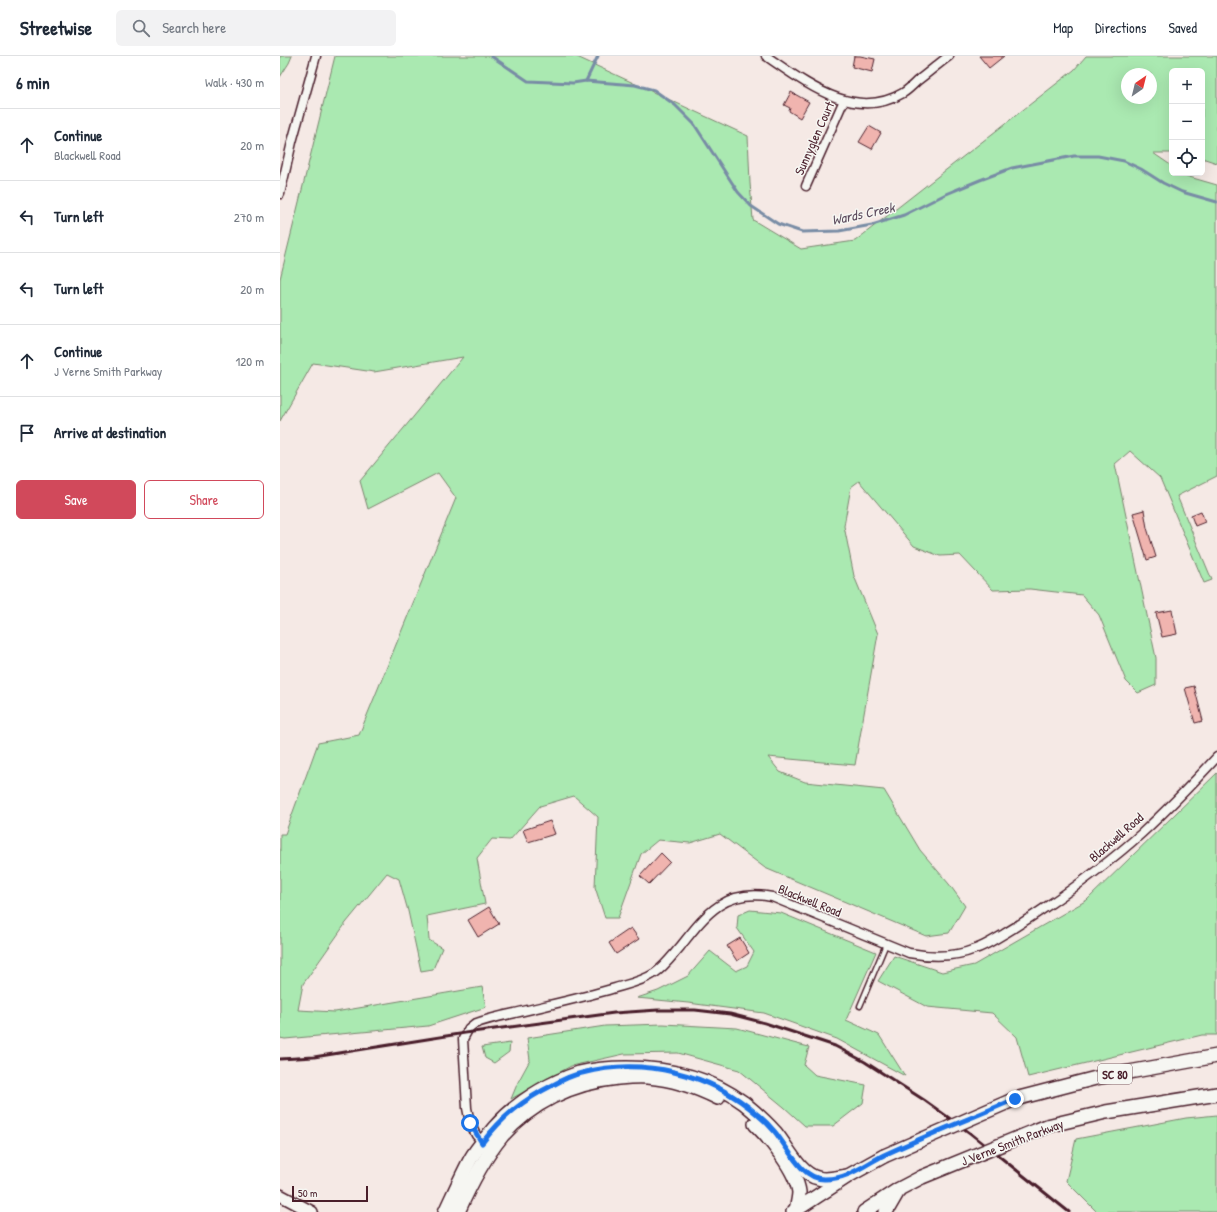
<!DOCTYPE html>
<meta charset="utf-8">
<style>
:root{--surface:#fff;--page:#f2f2f3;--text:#1f2937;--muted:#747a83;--line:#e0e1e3;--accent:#d1495b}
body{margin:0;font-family:"Patrick Hand",sans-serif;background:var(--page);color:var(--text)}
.controls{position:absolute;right:12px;top:12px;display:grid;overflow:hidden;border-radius:6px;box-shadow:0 4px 16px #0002}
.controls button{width:36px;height:36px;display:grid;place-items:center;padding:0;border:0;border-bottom:1px solid var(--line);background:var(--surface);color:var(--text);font:20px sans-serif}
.compass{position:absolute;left:841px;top:12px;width:36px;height:36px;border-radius:50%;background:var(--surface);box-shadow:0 4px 16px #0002;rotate:35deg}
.scale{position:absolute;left:12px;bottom:10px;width:76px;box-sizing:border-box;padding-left:4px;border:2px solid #4a1f2b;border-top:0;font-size:11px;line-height:14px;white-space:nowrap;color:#4a1f2b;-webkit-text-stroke:3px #f6f6f2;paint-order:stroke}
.stop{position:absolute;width:12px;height:12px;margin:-9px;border:3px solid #1a73e8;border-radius:50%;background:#fff}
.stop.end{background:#1a73e8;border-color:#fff;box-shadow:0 1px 4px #0008}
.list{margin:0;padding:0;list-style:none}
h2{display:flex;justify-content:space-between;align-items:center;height:52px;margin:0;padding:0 16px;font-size:17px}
h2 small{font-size:13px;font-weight:400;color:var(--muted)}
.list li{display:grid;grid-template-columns:26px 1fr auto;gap:12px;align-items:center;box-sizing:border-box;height:72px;padding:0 16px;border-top:1px solid var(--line)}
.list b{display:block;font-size:15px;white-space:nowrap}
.list p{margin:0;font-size:13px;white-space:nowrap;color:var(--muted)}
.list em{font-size:13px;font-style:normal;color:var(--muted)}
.actions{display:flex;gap:8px;padding:12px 16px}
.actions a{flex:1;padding:9px 0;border:1px solid var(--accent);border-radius:6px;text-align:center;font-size:14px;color:var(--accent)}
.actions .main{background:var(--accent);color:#fff}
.icon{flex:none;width:22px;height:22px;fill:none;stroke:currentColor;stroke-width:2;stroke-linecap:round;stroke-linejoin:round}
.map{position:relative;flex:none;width:937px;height:1156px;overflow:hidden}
header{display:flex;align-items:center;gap:24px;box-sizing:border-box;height:56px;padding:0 20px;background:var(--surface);border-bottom:1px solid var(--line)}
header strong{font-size:19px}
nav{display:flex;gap:22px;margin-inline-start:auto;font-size:14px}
.search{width:280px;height:36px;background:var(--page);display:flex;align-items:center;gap:10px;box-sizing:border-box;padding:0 14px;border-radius:6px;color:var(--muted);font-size:15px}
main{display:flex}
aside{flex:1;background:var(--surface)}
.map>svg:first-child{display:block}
</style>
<header>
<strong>Streetwise</strong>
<div class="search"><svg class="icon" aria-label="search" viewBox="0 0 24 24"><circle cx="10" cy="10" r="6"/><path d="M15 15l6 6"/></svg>Search here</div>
<nav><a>Map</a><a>Directions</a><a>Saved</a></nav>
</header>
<main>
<aside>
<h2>6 min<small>Walk · 430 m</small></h2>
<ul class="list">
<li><svg class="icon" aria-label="ahead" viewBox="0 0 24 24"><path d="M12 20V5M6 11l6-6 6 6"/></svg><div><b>Continue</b><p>Blackwell Road</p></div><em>20 m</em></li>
<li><svg class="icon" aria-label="left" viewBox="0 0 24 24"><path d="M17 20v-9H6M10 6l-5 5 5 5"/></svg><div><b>Turn left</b></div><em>270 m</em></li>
<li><svg class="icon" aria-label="left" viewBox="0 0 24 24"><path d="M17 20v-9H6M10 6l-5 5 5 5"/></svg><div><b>Turn left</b></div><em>20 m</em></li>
<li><svg class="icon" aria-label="ahead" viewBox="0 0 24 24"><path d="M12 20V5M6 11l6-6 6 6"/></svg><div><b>Continue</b><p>J Verne Smith Parkway</p></div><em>120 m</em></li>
<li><svg class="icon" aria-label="arrive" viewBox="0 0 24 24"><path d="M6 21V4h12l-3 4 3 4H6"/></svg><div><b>Arrive at destination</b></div></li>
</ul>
<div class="actions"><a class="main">Save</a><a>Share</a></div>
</aside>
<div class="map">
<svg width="937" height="1156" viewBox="0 0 937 1156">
<rect width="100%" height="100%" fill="#f5e9e5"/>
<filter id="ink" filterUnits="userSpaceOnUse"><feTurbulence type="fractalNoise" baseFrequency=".025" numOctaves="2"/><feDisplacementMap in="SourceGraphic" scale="8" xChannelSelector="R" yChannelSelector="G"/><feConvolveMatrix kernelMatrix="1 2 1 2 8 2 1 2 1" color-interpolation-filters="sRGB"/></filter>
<g filter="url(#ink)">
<g fill="#aae9b1" stroke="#7a846e" fill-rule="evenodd">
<path d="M0 0H12L9 7 0 21Z"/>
<path d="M55 0H295L468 80 470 127 473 164 521 193 575 185 794 14 806 0H937V107L922 102V15H892V97H873L892 110V117H902L906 120 937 129V420L897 440 932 524 924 527 880 422 850 395 835 408 876 602V629L858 637 846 625 819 559 802 539 750 533 713 534 680 499 660 500 634 490 579 425 571 431 564 470 574 520 598 578 575 709 488 701 500 716 525 726 604 734 640 794 669 828 685 850 669 877 646 880 485 812 440 778 410 787 378 784 361 798 338 862H325L315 831 318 761 294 740 260 750 230 784 212 783 197 802 205 848 147 860 149 884 162 892 153 913 141 915 128 855 119 823 107 817 66 867 23 928 18 954 55 956 202 931 206 951 148 970 5 983 0 982V778H5L38 687 79 679 176 442 158 417 88 453 80 425 183 301 94 316 33 307 0 365V223ZM847 18H871V42H847Z"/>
<path d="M937 717V979H922L748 1021 737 981 712 957 647 951 598 925 614 900 662 916 694 909 807 844Z"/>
<path d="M470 854 501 857 596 896 566 964 599 979 625 1020 557 983 484 957 408 947 357 942 378 935 408 920 430 895 456 915 467 910 474 896 457 872 458 859Z"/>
<path d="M383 968 457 972 517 988 529 991 524 1009 535 1019 586 1029 583 1047 553 1070H525L504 1051 459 1014 398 997 344 998 291 1010 231 1043 238 1026 250 1004 247 982 325 970Z"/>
<path d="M230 987 229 996 214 1007 205 1002 202 991Z"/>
<path d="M937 1059V1156H817L786 1125 796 1083 906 1062Z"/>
</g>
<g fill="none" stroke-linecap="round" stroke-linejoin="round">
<g stroke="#788ca5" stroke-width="3">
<path d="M211 0 248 25 293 27 306 25 355 29 374 34 395 49 414 68 458 136 471 150 498 168 522 176 559 175 592 169 624 159 666 138 700 124 732 112 794 100H818L844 105 861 113 883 127 902 136 937 146"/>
<path d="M306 25 318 0"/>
</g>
</g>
<g fill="#f0b4af" stroke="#4a1f2b">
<path d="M574 0H580L595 3 592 16 572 11Z"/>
<path d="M699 0H724L709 12Z"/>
<path d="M511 36 529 46 520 62 509 55 510 52 504 49Z"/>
<path d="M589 70 601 77 592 93 579 86Z"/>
<path d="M864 454 867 472 876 501 867 504 853 457Z"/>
<path d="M921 455 925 466 915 470 911 459Z"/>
<path d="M892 554 897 578 882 581 876 557Z"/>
<path d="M914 630 923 665 915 667 905 632Z"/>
<path d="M270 765 275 778 248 786 243 774Z"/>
<path d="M381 797 390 806 369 828 360 820Z"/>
<path d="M209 851 219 868 198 881 188 864Z"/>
<path d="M351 872 359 883 336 898 329 887Z"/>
<path d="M460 882 469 897 457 905 447 890Z"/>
</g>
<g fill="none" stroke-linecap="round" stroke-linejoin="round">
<defs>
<path id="service" d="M580 950 606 888"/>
<g id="minor">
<path d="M486 0C526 27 574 66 623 37 628 34 633 29 637 25 648 17 658 8 669 0"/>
<path d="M526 130 564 44"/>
<path d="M0 138 12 86 36 0"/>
<path d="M205 1089 196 1079 190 1067 187 1052 183 983 189 972 194 968C207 963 221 960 235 957 268 949 302 942 335 932 349 928 363 925 375 917 385 910 392 900 400 891 426 858 445 832 492 841L629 897C651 901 673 902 695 893 705 890 715 883 724 878 737 870 750 862 763 853 797 830 831 805 862 777 888 753 913 727 937 701"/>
</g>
<path id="secondary" d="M0 1139 32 1156"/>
<g id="primary">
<path d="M735 1043 816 1022 937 1000"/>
<path d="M475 1068C490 1083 516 1114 519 1136 519 1142 517 1149 516 1154"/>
<path d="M767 1070 826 1056 937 1038"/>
<path d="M165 1156C173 1139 181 1121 190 1104 196 1093 206 1082 214 1072 236 1047 267 1028 299 1017 315 1013 332 1012 347 1012 389 1012 430 1022 464 1047 475 1056 486 1066 495 1076 507 1090 519 1118 538 1122 547 1125 558 1121 568 1120"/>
<path d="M178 1156C190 1129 203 1103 222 1080 253 1045 292 1027 338 1022 348 1021 358 1020 368 1021 393 1023 416 1031 438 1042"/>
<path d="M513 1156 568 1120 604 1100"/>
<path d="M584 1156 619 1133 642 1121"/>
<path d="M606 1156 617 1137"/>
</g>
</defs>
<use href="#service" stroke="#4a1f2b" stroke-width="7"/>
<use href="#minor" stroke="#4a1f2b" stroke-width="11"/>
<use href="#secondary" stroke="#4a1f2b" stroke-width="14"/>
<use href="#primary" stroke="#4a1f2b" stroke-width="16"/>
<use href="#service" stroke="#f6f6f2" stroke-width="4"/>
<use href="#minor" stroke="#f6f6f2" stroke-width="8"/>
<use href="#secondary" stroke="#f6f6f2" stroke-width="11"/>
<use href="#primary" stroke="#f6f6f2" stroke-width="13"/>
<path stroke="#4a1f2b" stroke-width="3" d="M0 1003 34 1001 185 977 334 957 378 954H415L450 958 485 967 555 990 585 1006 644 1044 690 1077 789 1156"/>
<defs>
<g id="primary-bridge">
<path d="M604 1100 735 1043"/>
<path d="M642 1121 767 1070"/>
</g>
</defs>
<use href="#primary-bridge" stroke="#4a1f2b" stroke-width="16" stroke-linecap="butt"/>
<use href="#primary-bridge" stroke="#f6f6f2" stroke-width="13"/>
</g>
</g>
<g fill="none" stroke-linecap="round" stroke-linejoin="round" filter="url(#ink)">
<path stroke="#1a73e8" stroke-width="5" d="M190 1067 202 1087C223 1060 243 1044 273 1029 282 1024 292 1019 302 1017 362 1001 431 1017 478 1059 484 1064 490 1070 495 1076 508 1092 522 1124 545 1123 569 1123 584 1109 604 1099 647 1079 692 1062 735 1043"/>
</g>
<g text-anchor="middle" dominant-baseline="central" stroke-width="3" stroke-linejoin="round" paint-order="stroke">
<rect fill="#f6f6f2" stroke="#7e6067" stroke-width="1" x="818" y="1008" width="34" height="20" rx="3"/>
<g font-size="12" font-weight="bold" fill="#4a1f2b">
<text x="835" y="1018">SC 80</text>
</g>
<g font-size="13" fill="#4a1f2b" stroke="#f6f6f2">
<text transform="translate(534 82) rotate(-66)">Sunnyglen Court</text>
<text transform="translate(836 781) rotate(-41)">Blackwell Road</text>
<text transform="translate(530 844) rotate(22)">Blackwell Road</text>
<text transform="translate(732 1086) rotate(-21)">J Verne Smith Parkway</text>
</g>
<g font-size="14" font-style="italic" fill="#5d4c5e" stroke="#f6f6f2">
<text transform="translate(583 157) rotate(-12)">Wards Creek</text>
</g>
</g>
</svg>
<div class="controls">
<button>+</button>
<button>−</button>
<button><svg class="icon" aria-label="locate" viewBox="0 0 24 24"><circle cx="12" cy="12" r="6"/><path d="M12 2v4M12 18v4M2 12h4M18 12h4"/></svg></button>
</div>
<svg class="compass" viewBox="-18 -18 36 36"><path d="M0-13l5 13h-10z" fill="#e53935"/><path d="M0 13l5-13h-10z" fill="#747a83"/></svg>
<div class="scale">50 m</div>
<div class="stop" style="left:190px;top:1067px"></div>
<div class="stop end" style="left:735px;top:1043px"></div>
</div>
</main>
